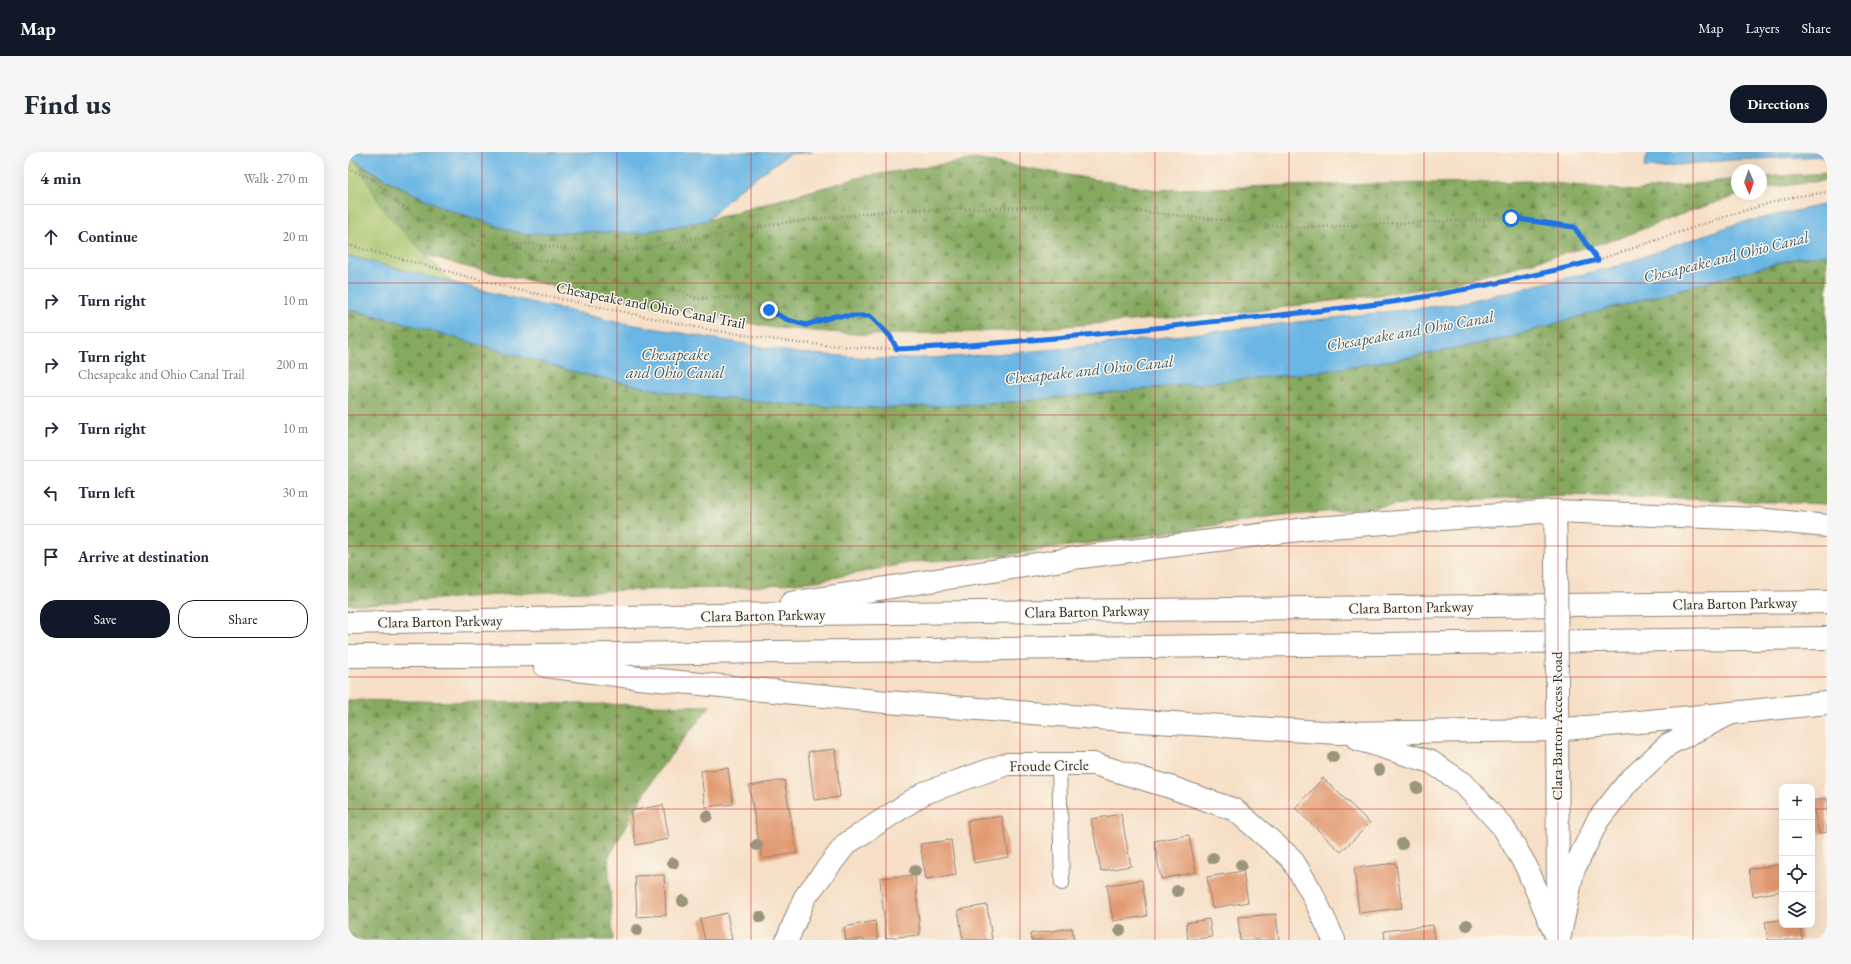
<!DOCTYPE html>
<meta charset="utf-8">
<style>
:root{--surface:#fff;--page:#f6f6f7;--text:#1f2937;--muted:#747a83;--line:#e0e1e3;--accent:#111827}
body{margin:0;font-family:"EB Garamond",serif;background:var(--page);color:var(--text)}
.controls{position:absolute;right:12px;bottom:12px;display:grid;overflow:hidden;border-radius:8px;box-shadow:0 4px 16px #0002}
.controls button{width:36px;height:36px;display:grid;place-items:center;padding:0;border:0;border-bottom:1px solid var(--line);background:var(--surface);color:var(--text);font:20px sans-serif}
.compass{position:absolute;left:1383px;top:12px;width:36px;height:36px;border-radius:50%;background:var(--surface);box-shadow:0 4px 16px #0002;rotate:178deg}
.stop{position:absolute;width:12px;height:12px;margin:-9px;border:3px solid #1a73e8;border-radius:50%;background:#fff}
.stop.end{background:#1a73e8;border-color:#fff;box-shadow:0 1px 4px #0008}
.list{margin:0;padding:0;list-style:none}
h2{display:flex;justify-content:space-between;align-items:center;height:52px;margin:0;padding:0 16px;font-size:17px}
h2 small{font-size:13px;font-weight:400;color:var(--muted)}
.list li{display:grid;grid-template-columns:26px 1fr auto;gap:12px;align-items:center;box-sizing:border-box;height:64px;padding:0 16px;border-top:1px solid var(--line)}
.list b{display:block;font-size:15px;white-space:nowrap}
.list p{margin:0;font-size:13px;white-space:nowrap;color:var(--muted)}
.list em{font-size:13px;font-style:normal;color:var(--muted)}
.actions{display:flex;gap:8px;padding:12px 16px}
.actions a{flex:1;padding:9px 0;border:1px solid var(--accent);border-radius:16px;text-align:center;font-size:14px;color:var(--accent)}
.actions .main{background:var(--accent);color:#fff}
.icon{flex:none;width:22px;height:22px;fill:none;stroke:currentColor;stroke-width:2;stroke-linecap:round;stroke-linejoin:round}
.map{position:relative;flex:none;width:1479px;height:788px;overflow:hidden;border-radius:16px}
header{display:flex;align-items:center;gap:24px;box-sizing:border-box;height:56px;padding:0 20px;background:var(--accent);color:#fff}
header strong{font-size:19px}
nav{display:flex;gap:22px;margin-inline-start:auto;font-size:14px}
.intro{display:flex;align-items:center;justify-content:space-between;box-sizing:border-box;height:96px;padding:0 24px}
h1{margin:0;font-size:28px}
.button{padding:10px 18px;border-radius:16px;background:var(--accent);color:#fff;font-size:14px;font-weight:700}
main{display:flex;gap:24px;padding:0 24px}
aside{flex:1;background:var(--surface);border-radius:16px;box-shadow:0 4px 16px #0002}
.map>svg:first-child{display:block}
</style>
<header>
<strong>Map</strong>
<nav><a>Map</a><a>Layers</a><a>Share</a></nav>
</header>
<div class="intro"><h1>Find us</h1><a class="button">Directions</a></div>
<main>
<aside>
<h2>4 min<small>Walk · 270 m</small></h2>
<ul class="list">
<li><svg class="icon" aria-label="ahead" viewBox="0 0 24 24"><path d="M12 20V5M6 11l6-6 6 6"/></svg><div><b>Continue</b></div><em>20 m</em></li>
<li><svg class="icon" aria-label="right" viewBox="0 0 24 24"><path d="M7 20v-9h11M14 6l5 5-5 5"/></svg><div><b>Turn right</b></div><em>10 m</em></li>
<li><svg class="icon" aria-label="right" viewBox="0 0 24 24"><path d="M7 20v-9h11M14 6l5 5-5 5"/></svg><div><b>Turn right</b><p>Chesapeake and Ohio Canal Trail</p></div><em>200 m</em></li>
<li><svg class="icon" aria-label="right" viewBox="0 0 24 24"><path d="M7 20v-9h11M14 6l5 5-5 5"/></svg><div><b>Turn right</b></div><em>10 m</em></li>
<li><svg class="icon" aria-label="left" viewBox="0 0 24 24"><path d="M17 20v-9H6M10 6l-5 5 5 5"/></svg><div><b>Turn left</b></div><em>30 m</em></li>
<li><svg class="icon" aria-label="arrive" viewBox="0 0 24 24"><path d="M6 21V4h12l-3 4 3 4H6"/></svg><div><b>Arrive at destination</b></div></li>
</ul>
<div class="actions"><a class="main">Save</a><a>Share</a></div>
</aside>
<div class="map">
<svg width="1479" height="788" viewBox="0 0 1479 788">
<defs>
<pattern id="forest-firs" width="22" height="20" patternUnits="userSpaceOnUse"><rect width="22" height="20" fill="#85a95e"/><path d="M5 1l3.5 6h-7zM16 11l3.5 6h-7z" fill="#6d8a4e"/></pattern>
</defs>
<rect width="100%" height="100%" fill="#fbf7ec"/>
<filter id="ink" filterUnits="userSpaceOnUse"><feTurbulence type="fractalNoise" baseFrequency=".025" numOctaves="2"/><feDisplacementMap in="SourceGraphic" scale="8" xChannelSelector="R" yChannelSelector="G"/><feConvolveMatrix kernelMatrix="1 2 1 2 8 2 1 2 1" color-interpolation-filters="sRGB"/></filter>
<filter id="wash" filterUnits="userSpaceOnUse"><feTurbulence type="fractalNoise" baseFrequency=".012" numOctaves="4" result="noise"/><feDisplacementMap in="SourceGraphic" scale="16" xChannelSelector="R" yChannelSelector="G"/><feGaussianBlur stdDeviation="0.9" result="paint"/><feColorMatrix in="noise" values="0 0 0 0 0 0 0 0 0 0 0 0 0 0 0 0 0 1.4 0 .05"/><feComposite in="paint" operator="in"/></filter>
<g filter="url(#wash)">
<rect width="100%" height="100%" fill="#f6dfc6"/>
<g fill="url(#forest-firs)" stroke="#586a44">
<path d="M0 4 37 27 98 57 174 82 236 80 292 81 360 68 513 25 627 7 808 38 925 34 1186 29 1285 39 1389 27V42H1394L1342 59 1272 86 1108 131 1060 139 907 159 657 179 521 183 426 176 210 135 115 114 0 78Z"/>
<path d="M1479 21V28L1413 37V25Z"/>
<path d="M1479 102V352L1219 343 1075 350 926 365 637 406 566 410 469 429 388 436 194 440 19 452H0V157L49 169 219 218 323 241 444 253 642 252 970 220 1063 205 1155 187 1247 160 1449 106Z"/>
<path d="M0 548 362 554 308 622 260 706 265 788H0Z"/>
</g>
<path fill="#a7c36a" stroke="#69774a" d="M0 4 8 9 36 59 116 143 0 115Z"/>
<g fill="#6bb6e4" stroke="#4b7088">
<path d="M0 0H465L441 2 390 38 360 68 292 81 236 80 174 82 98 57 37 27 0 4Z"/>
<path d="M1300 0H1479V4L1383 8 1296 16Z"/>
<path d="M1479 52V102L1449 106 1247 160 1155 187 1063 205 970 220 642 252 530 256 444 253 323 241 219 218 49 169 0 157V104L169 147 269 170 448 201 537 207 606 205 722 196 1108 152 1266 115 1388 72Z"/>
</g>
<g id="blocks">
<g fill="#e29a71">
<path d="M487 597 492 645 466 648 460 600Z"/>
<path d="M380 616 385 652 357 655 353 619Z"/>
<path d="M975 626 1022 671 993 700 947 656Z"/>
<path d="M436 628 449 701 414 707 401 634Z"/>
<path d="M1479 646V680L1471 682 1464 649Z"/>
<path d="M315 653 321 687 288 693 282 659Z"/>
<path d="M773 662 783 714 753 719 743 667Z"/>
<path d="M654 664 661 705 626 711 619 669Z"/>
<path d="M841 683 848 720 813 727 806 689Z"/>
<path d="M603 688 608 723 578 727 572 692Z"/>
<path d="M1048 711 1054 756 1011 761 1006 716Z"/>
<path d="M1434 712V739L1405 744 1401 717Z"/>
<path d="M895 719 900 750 864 756 859 725Z"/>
<path d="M316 723 318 763 289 765 287 724Z"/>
<path d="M567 723 572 783 538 786 532 726Z"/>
<path d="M794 728 799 764 765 769 759 733Z"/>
<path d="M639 753 644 788H615L610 758Z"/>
<path d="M379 761 384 788H357L352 767Z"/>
<path d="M928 762 931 788H892L890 765Z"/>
<path d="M861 767 864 785 840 788 838 771Z"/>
<path d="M1434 768V773H1452L1454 788H1420L1417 770Z"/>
<path d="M527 769 530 788H498L496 775Z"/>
<path d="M1085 773 1087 788H1037L1036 779Z"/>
<path d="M724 776 726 788H683L682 782Z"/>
</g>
</g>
</g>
<g filter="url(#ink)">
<use href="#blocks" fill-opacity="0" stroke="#908578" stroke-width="1"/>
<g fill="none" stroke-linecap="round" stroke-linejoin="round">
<defs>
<path id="service" d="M711 612 714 731"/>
<path id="minor" d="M439 788 457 745 498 692 576 641 659 612H746L822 635 887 658 943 706 963 739 986 788"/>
<g id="secondary">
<path d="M1207 359 1208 405"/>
<path d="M1209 539 1210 767"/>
</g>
<g id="primary">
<path d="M443 451 733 405 967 376 1207 359 1408 367 1479 374"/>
<path d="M0 471 367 463 1479 450"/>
<path d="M0 504H118L1479 486"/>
<path d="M197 514 291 526 539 550 775 568 990 581 1208 578 1384 561"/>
<path d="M1009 587 1083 610 1115 631 1155 675 1178 714 1210 788"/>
<path d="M1211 788 1225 719 1250 668 1280 630 1321 592 1384 561 1479 551"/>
</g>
</defs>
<use href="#service" stroke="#908578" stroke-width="16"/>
<use href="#minor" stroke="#908578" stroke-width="24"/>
<use href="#secondary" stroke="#908578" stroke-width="24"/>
<use href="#primary" stroke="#908578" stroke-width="24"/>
<g stroke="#908578" stroke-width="2.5" stroke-dasharray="1 3" stroke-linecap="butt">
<path d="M0 17 22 26 31 32 36 41 72 68 93 72 144 94 182 92 262 102 427 72 546 58 742 54 949 76 1163 66 1226 75 1250 108"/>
<path d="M0 93 170 138 357 177 450 191 535 197 602 195 721 185 987 157 1101 140 1189 123 1250 108 1382 63 1439 46 1479 40"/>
<path d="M167 93 188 108 236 114 269 132 291 131 333 139 349 147 374 145 402 148 440 168 458 173 487 163 522 164 541 184 548 196"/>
</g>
<use href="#service" stroke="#fff" stroke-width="14"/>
<use href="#minor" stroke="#fff" stroke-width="22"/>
<use href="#secondary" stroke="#fff" stroke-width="22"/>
<use href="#primary" stroke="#fff" stroke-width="22"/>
<defs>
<path id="secondary-bridge" d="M1208 405 1209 539"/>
</defs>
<use href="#secondary-bridge" stroke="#908578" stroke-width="24" stroke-linecap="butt"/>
<use href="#secondary-bridge" stroke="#fff" stroke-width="22"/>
</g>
<g fill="#9b957b">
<circle cx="985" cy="605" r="6"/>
<circle cx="1031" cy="618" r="6"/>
<circle cx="1069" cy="636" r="6"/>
<circle cx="359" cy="664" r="6"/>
<circle cx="1054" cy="692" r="6"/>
<circle cx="409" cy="693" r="6"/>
<circle cx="865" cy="706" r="6"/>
<circle cx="325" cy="711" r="6"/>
<circle cx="893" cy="713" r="6"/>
<circle cx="567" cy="719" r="6"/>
<circle cx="829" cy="739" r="6"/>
<circle cx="335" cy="749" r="6"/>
<circle cx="412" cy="765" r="6"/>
<circle cx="1119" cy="773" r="6"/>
<circle cx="289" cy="778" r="6"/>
<circle cx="772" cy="778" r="6"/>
</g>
</g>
<g fill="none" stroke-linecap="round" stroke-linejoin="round" filter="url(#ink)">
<path stroke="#1a73e8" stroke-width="5" d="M421 158 440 168 458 173 487 164H522L542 184 549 197C647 193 745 183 843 172 910 165 978 159 1045 150 1114 139 1182 125 1250 108L1226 75 1163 66"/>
</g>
<path fill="none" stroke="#d62828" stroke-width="1" stroke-opacity="0.55" d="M134 0V788M269 0V788M403 0V788M538 0V788M672 0V788M807 0V788M941 0V788M1076 0V788M1210 0V788M1345 0V788M0 131H1479M0 263H1479M0 394H1479M0 525H1479M0 657H1434M1464 657H1479"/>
<g text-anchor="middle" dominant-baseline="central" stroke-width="3" stroke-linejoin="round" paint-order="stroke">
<g font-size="15" fill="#2b2b2b" stroke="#fbf7ec">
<text transform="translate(303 153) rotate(11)">Chesapeake and Ohio Canal Trail</text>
<text transform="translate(1387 451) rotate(-1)">Clara Barton Parkway</text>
<text transform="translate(1063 455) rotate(-1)">Clara Barton Parkway</text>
<text transform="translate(739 459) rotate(-1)">Clara Barton Parkway</text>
<text transform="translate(415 463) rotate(-1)">Clara Barton Parkway</text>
<text transform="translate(92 469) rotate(-1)">Clara Barton Parkway</text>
<text transform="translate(1208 574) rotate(-90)">Clara Barton Access Road</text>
<text transform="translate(701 613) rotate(-1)">Froude Circle</text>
</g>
<g font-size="16" font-style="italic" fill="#415c6c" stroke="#fbf7ec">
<text transform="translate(1378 105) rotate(-14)">Chesapeake and Ohio Canal</text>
<text transform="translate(1062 179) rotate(-10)">Chesapeake and Ohio Canal</text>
<text x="327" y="202">Chesapeake<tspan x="327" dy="18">and Ohio Canal</tspan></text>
<text transform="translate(741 218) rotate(-6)">Chesapeake and Ohio Canal</text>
</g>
</g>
</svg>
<div class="controls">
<button>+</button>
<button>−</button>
<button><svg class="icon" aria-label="locate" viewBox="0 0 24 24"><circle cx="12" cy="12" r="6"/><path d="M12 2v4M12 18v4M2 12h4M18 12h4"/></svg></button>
<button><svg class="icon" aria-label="layers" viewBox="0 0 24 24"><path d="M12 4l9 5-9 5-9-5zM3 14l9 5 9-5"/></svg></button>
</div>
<svg class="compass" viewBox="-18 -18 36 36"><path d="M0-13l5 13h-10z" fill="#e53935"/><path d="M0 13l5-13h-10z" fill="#747a83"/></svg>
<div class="stop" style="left:1163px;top:66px"></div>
<div class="stop end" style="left:421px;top:158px"></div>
</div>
</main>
